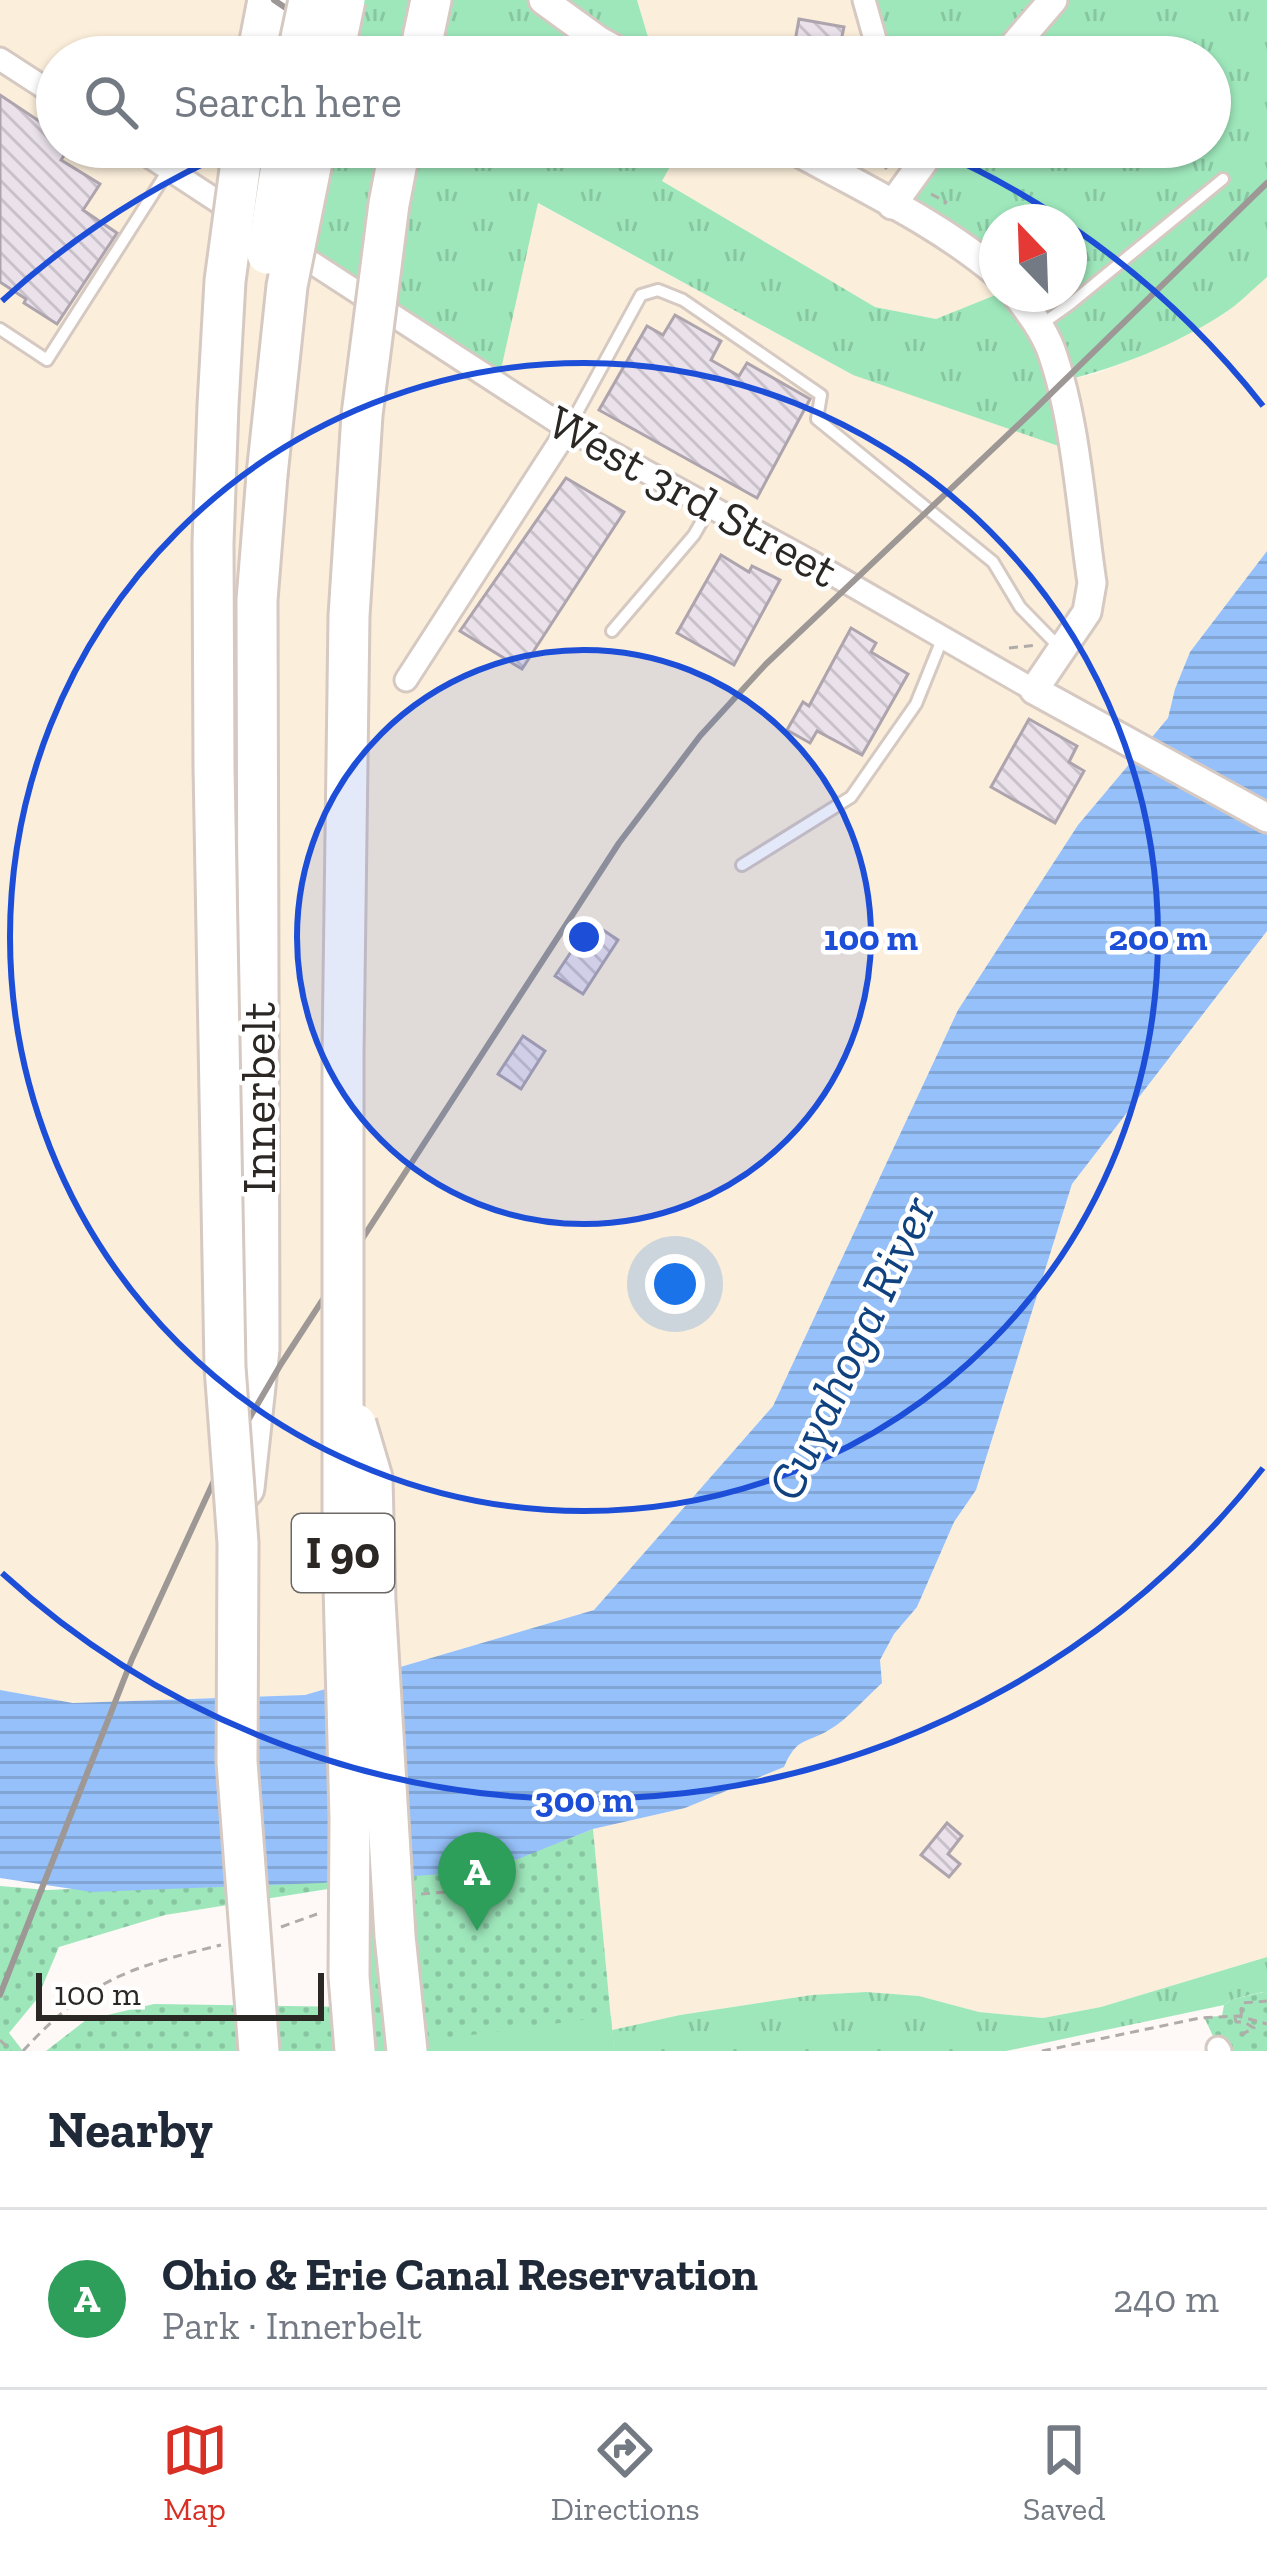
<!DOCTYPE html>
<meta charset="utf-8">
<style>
:root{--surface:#fff;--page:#f2f2f3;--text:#1f2937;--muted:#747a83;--line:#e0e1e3;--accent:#d93025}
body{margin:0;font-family:"Zilla Slab",serif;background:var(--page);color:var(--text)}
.compass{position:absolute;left:979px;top:204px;width:108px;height:108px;border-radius:50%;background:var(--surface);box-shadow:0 3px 9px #0004;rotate:337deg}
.scale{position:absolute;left:36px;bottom:30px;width:288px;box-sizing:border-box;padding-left:12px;border:6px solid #2b2724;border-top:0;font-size:33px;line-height:42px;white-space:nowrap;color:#2b2724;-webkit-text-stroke:9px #fff;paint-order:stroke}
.you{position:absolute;left:675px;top:1284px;width:42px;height:42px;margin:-30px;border:9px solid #fff;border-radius:50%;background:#1a73e8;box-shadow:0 0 0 18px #1a73e833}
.badge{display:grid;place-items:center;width:78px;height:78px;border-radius:50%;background:var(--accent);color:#fff;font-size:39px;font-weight:700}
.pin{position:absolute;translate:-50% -99px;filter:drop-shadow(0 3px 6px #0008)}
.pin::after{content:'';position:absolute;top:63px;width:42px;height:36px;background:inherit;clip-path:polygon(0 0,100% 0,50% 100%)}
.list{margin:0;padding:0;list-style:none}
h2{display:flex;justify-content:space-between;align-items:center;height:156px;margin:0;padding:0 48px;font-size:51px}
h2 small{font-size:39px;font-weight:400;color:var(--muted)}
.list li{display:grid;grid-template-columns:78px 1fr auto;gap:36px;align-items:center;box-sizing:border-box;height:180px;padding:0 48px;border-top:3px solid var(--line)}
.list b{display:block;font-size:45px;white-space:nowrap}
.list p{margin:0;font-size:39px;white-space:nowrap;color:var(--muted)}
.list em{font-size:39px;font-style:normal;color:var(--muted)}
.icon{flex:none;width:66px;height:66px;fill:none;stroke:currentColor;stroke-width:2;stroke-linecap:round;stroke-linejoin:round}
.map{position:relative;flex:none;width:1267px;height:2051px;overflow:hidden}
.search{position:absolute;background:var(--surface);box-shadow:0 3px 9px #0004;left:36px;right:36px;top:36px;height:132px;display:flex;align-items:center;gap:30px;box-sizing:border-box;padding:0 42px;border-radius:66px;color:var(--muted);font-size:45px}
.sheet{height:336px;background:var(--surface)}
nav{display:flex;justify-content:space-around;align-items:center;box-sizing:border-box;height:168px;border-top:3px solid var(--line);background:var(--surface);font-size:33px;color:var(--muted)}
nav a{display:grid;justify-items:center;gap:6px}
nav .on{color:var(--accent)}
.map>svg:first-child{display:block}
</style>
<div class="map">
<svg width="1267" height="2051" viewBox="0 0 1267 2051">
<defs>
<pattern id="grass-tufts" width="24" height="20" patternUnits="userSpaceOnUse" patternTransform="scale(3)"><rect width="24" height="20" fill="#9ee7bb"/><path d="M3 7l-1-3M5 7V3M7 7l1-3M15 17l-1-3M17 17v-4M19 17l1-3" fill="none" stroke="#88c6a1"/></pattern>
<pattern id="park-dots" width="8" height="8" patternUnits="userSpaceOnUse" patternTransform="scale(3)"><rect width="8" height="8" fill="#9ee7bb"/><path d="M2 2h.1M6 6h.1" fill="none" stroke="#88c6a1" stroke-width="1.8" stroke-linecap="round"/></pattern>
<pattern id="water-rules" width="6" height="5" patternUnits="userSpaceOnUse" patternTransform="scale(3)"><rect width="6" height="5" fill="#96c0f9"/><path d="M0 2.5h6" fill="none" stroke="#81a5d5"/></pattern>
<pattern id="building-back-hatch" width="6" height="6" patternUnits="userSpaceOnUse" patternTransform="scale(3)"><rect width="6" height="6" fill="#eae1eb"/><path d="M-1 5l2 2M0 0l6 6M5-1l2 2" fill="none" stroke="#c9c1c9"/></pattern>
</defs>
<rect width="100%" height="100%" fill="#fef9f6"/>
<g fill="#fbeeda">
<path d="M0 0H267L257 57H57V147H243L498 382 537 203 853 375 1064 381 1097 373 1144 355 1225 313 1267 277V551L1190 652 1175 689 1168 718 1078 825 958 1010 773 1406 594 1610 305 1695 73 1703 0 1690Z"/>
<path d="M637 0H864L880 57H654Z"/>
<path d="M681 147H913L920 165 997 273 998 294 936 319 875 307 661 181Z"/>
<path d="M1267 931V1957L1101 2007 1043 2018 979 2012 919 1996 866 1992 812 1995 680 2015 612 2030 593 1829 685 1808 791 1752 806 1738 829 1730 882 1683 880 1661 894 1634 917 1607 954 1522 976 1490 1072 1184Z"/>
</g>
<g fill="url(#grass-tufts)">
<path d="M267 0H637L654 57H257Z"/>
<path d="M864 0H1267V277C1253 289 1239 304 1223 314 1175 345 1119 367 1064 381L1073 451 853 375 538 203 498 383 236 213 243 147H681L662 181 875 307 936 319 998 294H1069V222H997V273L892 205 920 165 913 147H1210V57H880Z"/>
<path d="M1267 1957V1994L1263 1992 1233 1999 1224 2005 1006 2051H614L612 2030 680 2015 812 1995 866 1992 919 1996 979 2012 1043 2018 1101 2007Z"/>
</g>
<g fill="url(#park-dots)">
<path d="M593 1829 614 2051H46L86 2020 154 2004 354 2007 347 1886 165 1915 59 1947 37 1999 9 2033 23 2051H0V1886L47 1890 456 1873 511 1861Z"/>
<path d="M1264 1992 1267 1994V2051H1220L1204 2017 1222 2016 1224 2005 1233 1999Z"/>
</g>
<path fill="#9ee7bb" d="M611 2016 614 2051H421L420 2042Z"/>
<path fill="url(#water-rules)" d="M1267 551V931L1072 1184 976 1490 954 1522 917 1607 894 1634 880 1660 882 1683C865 1698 848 1719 829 1730 805 1744 797 1737 784 1767L685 1808 593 1829 518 1859 456 1873 321 1883 92 1892 0 1878V1690L73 1703 305 1695 594 1610 773 1406 958 1010 1078 825 1168 718 1175 689 1190 652Z"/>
<g fill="url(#building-back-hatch)" stroke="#ada4ae" stroke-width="3">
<path d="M799 19 844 27 838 55 794 47Z"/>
<path d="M0 95 57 133V147H70L61 160 100 184 83 210 117 233 57 324 24 303 26 299 0 282Z"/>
<path d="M675 315 721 341 711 360 739 376 747 363 810 399 757 498 599 410 647 326 663 335Z"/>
<path d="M566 478 624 512 522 669 460 631Z"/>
<path d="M721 555 749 572 752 566 780 580 734 665 677 633Z"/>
<path d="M851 628 876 643 871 652 908 674 862 755 817 731 810 743 787 730 803 702 809 706Z"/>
<path d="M1029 719 1077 746 1069 762 1084 771 1055 823 991 787Z"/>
<path d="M591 922 618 940 583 994 555 976Z"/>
<path d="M523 1036 545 1051 521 1089 498 1074Z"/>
<path d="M947 1823 962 1836 948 1854 960 1864 949 1877 921 1855Z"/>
</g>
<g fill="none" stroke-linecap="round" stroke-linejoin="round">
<defs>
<g id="service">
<path d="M1042 324 1070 304 1223 179"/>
<path d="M0 329 47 360 169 169"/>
<path d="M568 429 641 295 658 290 683 300 821 395 817 419 993 562 1020 607 1061 649"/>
<path d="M612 631 694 535 710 507"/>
<path d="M742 865 851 797 916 704 943 637"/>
</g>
<g id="minor">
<path d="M864 0 880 57"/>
<path d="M0 59 57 96"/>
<path d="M135 147 240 216"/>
<path d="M291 249 568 429 808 560 1034 690"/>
<path d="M406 680 568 429"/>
<path d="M1218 2048 1220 2051"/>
</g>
<g id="tertiary">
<path d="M543 0 598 40 629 57"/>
<path d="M1004 57 1053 0"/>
<path d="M789 147C857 185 937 222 997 273"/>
<path d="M892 205 934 147"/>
<path d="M1016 294C1029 311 1043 329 1051 350 1076 420 1081 509 1092 583L1087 612 1034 690 1267 818"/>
</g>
<g id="motorway">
<path d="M257 57 268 0"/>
<path d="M419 57 431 0"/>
<path d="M244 1488 259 1349 257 600 267 475"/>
</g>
</defs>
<use href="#service" stroke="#d5c9c2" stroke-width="16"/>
<use href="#minor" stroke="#d5c9c2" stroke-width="27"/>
<use href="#tertiary" stroke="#d5c9c2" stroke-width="33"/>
<use href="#motorway" stroke="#d5c9c2" stroke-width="45"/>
<g stroke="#b0aca9" stroke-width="3" stroke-dasharray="9 6" stroke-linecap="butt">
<path d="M885 169 903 147"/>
<path d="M931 194 946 202 944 204"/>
<path d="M1009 648 1037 645"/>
<path d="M421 1894 509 1887"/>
<path d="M281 1927 317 1914"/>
<path d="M1241 2016 1242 2003 1267 2001"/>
<path d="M1235 2018 1236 2022H1244L1254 2028 1237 2037"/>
<path d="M0 2040 11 2051"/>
<path d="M23 2051C88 1980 130 1967 221 1945"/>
<path d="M1042 2051 1200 2018 1238 2016 1267 2024"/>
</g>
<use href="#service" stroke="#fff" stroke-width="10"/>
<use href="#minor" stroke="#fff" stroke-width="21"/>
<use href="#tertiary" stroke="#fff" stroke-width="27"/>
<use href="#motorway" stroke="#fff" stroke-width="39"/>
<g stroke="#9d9895" stroke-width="6">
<path d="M274 0 358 57"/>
<path d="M0 1995 132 1659 218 1472 281 1364 619 843 700 736 766 664 1033 411 1267 183"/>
</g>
<defs>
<g id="motorway-bridge">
<path d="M297 57 309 0"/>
<path d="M333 57 345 0"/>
<path d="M243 147 225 281 218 405 213 543 214 767 225 1367 238 1543 237 1762 259 2051"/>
<path d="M267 254 284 147"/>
<path d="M267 475 287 286 315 147"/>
<path d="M356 1424 372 1478 375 1601 395 1936 407 2051"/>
<path d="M355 2051 349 1976 350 1819 343 1547V1054L349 616 362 415 389 204 400 147"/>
</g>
</defs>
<use href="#motorway-bridge" stroke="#d5c9c2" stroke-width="45" stroke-linecap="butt"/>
<use href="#motorway-bridge" stroke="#fff" stroke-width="39"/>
</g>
<circle cx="584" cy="937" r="287" fill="#1d4ed8" fill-opacity=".12"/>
<g fill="none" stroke="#1d4ed8" stroke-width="6">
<circle cx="584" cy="937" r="287"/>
<circle cx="584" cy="937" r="574"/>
<path d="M1263 1468A862 862 0 0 1 2 1573M2 301A862 862 0 0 1 233 150M935 150A862 862 0 0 1 1060 218M1072 227A862 862 0 0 1 1263 406"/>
</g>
<g text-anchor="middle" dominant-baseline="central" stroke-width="9" stroke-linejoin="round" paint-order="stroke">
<rect fill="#fff" stroke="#6b6866" stroke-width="3" x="292" y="1514" width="102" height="78" rx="9"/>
<g font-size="45" font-weight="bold" fill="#2b2724">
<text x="343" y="1553">I 90</text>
</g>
<g font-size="48" fill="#2b2724" stroke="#fff">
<text transform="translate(693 496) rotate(29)">West 3rd Street</text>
<text transform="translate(258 1098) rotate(-90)">Innerbelt</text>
</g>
<g font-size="51" font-style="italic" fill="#104280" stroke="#fff">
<text transform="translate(851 1348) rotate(-65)">Cuyahoga River</text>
</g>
</g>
<circle cx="584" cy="937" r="18" fill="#1d4ed8" stroke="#fff" stroke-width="6"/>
<g font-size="36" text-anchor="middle" font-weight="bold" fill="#1d4ed8" stroke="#fff" stroke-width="9" stroke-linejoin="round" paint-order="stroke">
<text x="871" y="950">100 m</text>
<text x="1158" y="950">200 m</text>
<text x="584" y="1812">300 m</text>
</g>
</svg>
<svg class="compass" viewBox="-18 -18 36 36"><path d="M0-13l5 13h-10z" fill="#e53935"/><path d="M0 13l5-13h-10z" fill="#747a83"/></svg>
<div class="scale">100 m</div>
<div class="you"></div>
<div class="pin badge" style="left:477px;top:1931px;background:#2e9e5b">A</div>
<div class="search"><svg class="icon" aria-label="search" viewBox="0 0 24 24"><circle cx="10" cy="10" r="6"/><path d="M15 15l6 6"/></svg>Search here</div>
</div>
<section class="sheet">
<h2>Nearby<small></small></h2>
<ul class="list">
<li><span class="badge" style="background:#2e9e5b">A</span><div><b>Ohio &amp; Erie Canal Reservation</b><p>Park · Innerbelt</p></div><em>240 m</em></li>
</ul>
</section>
<nav>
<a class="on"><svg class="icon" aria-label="map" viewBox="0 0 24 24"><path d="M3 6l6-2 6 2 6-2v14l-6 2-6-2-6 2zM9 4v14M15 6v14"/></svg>Map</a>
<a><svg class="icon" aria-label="directions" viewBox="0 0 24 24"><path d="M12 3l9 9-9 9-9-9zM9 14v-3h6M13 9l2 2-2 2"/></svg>Directions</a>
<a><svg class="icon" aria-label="saved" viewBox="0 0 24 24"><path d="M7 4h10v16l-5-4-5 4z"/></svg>Saved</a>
</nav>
